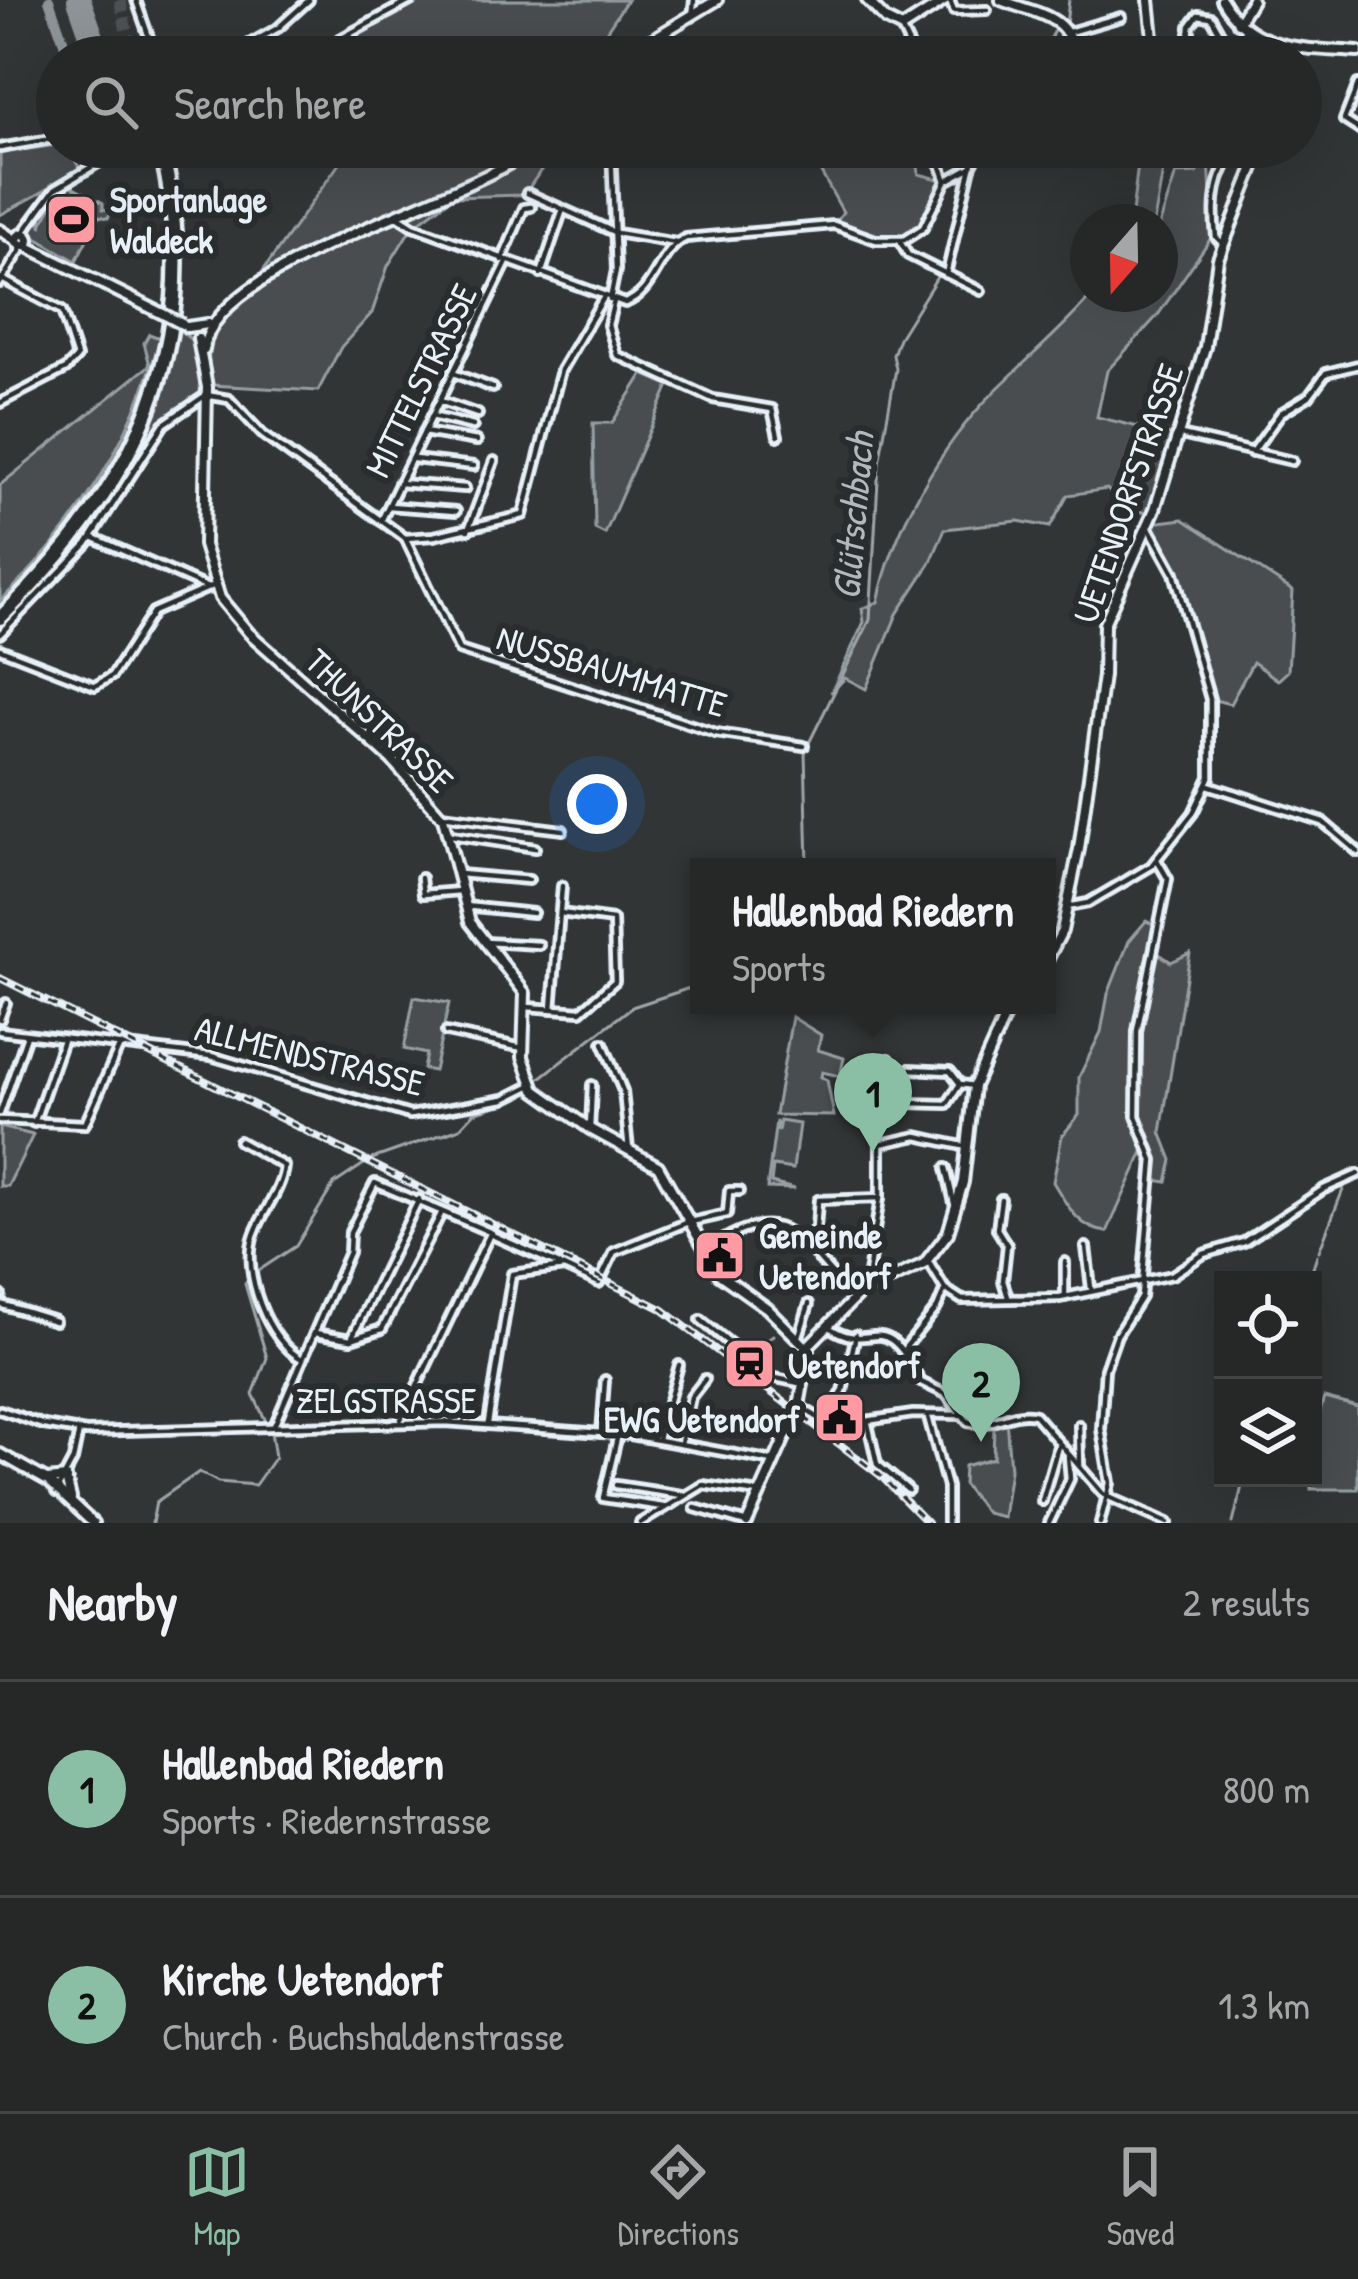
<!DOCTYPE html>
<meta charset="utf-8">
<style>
:root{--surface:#262828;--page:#2e3030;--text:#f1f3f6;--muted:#a4a6a8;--line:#424445;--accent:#8abfa5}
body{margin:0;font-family:"Patrick Hand",sans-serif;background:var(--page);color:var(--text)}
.controls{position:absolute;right:36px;bottom:36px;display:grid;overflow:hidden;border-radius:0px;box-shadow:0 12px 48px #0002}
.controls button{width:108px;height:108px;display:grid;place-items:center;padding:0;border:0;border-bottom:3px solid var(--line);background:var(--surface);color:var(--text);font:60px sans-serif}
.compass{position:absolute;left:1070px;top:204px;width:108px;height:108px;border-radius:50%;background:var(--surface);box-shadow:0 12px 48px #0002;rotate:200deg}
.you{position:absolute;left:597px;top:804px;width:42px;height:42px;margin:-30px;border:9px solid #fff;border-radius:50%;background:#1a73e8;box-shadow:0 0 0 18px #1a73e833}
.badge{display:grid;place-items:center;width:78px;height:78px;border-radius:50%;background:var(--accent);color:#111;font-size:39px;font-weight:700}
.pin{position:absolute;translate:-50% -99px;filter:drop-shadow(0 3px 6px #0008)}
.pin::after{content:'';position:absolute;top:63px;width:42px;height:36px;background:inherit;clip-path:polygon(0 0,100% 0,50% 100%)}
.popup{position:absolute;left:690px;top:858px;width:366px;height:156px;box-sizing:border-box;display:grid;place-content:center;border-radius:0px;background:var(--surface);filter:drop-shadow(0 3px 9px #0005);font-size:39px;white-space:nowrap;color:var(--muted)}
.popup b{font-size:45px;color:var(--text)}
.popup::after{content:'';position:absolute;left:50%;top:100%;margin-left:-24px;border:24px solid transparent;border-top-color:var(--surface)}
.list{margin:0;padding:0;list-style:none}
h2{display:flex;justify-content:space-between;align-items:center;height:156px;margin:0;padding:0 48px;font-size:51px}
h2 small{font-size:39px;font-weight:400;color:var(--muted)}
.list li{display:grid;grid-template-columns:78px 1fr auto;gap:36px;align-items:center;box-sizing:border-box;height:216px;padding:0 48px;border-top:3px solid var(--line)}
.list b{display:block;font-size:45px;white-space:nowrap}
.list p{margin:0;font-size:39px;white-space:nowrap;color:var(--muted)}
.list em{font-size:39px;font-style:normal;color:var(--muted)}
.icon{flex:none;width:66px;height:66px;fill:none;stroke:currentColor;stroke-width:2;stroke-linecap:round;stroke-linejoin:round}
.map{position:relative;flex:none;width:1358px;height:1523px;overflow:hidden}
.search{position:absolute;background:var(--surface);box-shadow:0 12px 48px #0002;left:36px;right:36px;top:36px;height:132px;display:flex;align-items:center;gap:30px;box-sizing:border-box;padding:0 42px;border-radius:66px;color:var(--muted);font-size:45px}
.sheet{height:588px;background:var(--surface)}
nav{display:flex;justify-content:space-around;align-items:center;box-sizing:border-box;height:168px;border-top:3px solid var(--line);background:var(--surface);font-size:33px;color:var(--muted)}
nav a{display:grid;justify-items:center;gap:6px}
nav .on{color:var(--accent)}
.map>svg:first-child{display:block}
</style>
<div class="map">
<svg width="1358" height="1523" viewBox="0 0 1358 1523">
<rect width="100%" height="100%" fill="#323536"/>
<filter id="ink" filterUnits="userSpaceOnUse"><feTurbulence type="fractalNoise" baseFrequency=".00833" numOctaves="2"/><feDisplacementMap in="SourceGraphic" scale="24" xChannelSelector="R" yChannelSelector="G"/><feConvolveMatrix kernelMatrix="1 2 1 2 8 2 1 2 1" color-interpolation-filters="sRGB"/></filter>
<g filter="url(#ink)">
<g fill="#494d4f" stroke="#989fa4" stroke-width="3">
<path d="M409 0H627L589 57H329L326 50Z"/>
<path d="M57 145 68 147 81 171 0 215V153Z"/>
<path d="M351 147H557L524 195 453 197 412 227 388 266 372 313 341 347 318 391 211 385 207 335 253 285Z"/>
<path d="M1119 147 1142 155 1144 147 1167 148 1154 222 1131 221 1138 164Z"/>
<path d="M842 155 917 159 919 174 946 181C919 240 898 259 837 220L843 212 814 160Z"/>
<path d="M1209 158 1213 235 1158 315 1107 371 1097 417 1171 435 1151 513 1125 510 1107 489 1068 495 1050 527 1018 521 945 529 930 564 897 614 866 689 845 678 831 693 864 622 862 609 878 602C893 529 940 446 994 392 1027 359 1062 330 1093 294H1160V223L1176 174 1197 173Z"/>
<path d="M68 184 103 203V209L112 210 108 218 99 216 76 261 31 235 42 207 41 227 56 197 45 205Z"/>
<path d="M177 328 194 342 201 393 175 409 149 445 141 442 169 367Z"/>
<path d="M149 334 160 338C132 441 77 528 0 601V485L150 365 144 343Z"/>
<path d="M643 374 669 385 605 534 595 529 593 423H612Z"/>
<path d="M1183 519 1293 591 1288 671 1278 680 1253 662 1230 704 1211 699 1174 566 1152 523Z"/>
<path d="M1146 921 1157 926 1152 949 1171 962 1190 953 1161 1132 1172 1160 1167 1182 1154 1180 1143 1152 1107 1232C1078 1229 1067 1205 1053 1182L1062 1136 1079 1115V1077L1101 1032 1108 994 1129 941Z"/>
<path d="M414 997 449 1003 434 1071 423 1069 426 1054 404 1049Z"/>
<path d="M792 1017 821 1035 818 1050 844 1058 840 1076 822 1072 821 1077 827 1080 834 1116 775 1115Z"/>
<path d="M776 1121 778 1131 780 1121 799 1124 793 1169 773 1166 771 1183 795 1189 767 1188Z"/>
<path d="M0 1127 33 1135 8 1186H0Z"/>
<path d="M1324 1398 1358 1407V1489H1311L1313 1434Z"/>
<path d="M1006 1418 1010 1470 1003 1517 986 1513 963 1484 964 1466 993 1458 994 1424Z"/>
</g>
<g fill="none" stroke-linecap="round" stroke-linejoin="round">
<g stroke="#9fa5aa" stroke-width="3">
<path d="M1066 24 1069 0"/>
<path d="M1044 57 1053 32 1061 28"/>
<path d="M968 147 969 166"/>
<path d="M808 867 805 751 870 620 879 463 896 369 893 355 899 338 942 269 964 190"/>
<path d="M536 1081 632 1007 699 985"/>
<path d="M369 1160 460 1128 474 1113 508 1102"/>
<path d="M1354 1173 1358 1169"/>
<path d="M1319 1251 1346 1182"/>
<path d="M258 1271 296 1246 334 1184 364 1164"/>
<path d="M1309 1280 1317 1255"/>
<path d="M749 1355 773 1335"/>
<path d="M152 1523 156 1502 199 1472 218 1482 255 1485 275 1457 271 1432 253 1394 267 1358 245 1284 251 1275"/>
<path d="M1233 1523 1244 1478"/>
</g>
<g stroke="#8d9397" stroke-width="10">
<path d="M49 0 69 57"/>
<path d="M98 147 102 156"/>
</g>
<path stroke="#8d9397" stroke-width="24" d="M79 0 99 57"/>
<path stroke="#4d5153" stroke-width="12" stroke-dasharray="12 6" stroke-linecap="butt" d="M120 0 132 57"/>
<defs>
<g id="minor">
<path d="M136 0 156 57"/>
<path d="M950 0 954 11 987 10"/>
<path d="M692 17 694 0"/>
<path d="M902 30 915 57"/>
<path d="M1069 32 1121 17"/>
<path d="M1189 33 1205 57"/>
<path d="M226 57 278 28 309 0"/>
<path d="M307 57 412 0"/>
<path d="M1188 57 1190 26 1198 15 1211 17 1224 40 1238 47"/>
<path d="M1358 84 1344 120 1358 129"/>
<path d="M934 147 946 181"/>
<path d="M0 148 57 138"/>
<path d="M527 193 616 233 676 243"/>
<path d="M396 215 413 226 625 303C656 292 657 251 686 238L834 225 876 240H904L923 228 946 181 971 167 981 147"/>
<path d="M22 234 55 189 103 160 112 147"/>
<path d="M900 242 908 255 981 291"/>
<path d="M1223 244 1216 237C1212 203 1214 172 1239 147"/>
<path d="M502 260 524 208 531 207"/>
<path d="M541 274 562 212"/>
<path d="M946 274 971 167"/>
<path d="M0 278 62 311 77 357 66 369 0 403"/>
<path d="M0 283 23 246"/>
<path d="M610 300 616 270 611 147"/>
<path d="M614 301 608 325 617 355 713 399 772 409 778 436"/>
<path d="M453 373 493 388"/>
<path d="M440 401 478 414"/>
<path d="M432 416 473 426"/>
<path d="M424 432 477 441"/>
<path d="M1181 435 1292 461"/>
<path d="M1252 453 1281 413 1309 396 1326 373 1358 365"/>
<path d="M414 459 474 466"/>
<path d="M399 483 465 488"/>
<path d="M389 506 456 511"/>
<path d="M381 521 507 262"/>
<path d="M468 530 494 461"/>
<path d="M92 537 208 588"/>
<path d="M405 538 459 650 716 733 804 746"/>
<path d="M0 634 87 544 164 424 206 395 229 399 263 435 405 538 434 536 523 515 561 370 604 297"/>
<path d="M0 649 95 686 112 676 153 612 213 586"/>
<path d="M1208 785 1323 822 1358 852"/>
<path d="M441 815 563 830"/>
<path d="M451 835 535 848"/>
<path d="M459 874 529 880"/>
<path d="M421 878 423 894 460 891"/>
<path d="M465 906 533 913"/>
<path d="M1067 907 1088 903 1151 866 1193 813 1210 777V699L1174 573 1148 526"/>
<path d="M485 942 539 945"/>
<path d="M527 1007 581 1011 615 981 613 920 560 913"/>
<path d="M552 1009 562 886"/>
<path d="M0 1019 6 1003"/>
<path d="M0 1031 211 1056 410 1115 504 1099 532 1085"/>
<path d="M446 1032 523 1048"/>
<path d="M603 1043 623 1091 629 1150"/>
<path d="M909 1069 950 1071 960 1084 974 1086"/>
<path d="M906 1103 947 1104 960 1084"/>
<path d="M0 1113 27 1035"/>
<path d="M0 1120 85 1124 120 1045"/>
<path d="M34 1123 63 1040"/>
<path d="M590 1129 592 1085"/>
<path d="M239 1141 284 1166C282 1190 262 1212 254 1235 241 1272 268 1342 302 1359"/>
<path d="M880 1144 917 1136 967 1147"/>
<path d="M946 1168 954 1203"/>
<path d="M1001 1199 997 1229 1007 1245 1003 1281 1008 1297"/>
<path d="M803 1239 816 1229 818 1200 880 1198"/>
<path d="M1086 1247 1091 1288"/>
<path d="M708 1249C789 1195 799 1243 854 1298"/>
<path d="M928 1261 945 1289 962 1300 1060 1298 1172 1275 1204 1254 1244 1242 1324 1189 1358 1174"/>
<path d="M866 1287 880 1198V1144L869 1087 888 1080 889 1059"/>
<path d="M0 1295H1"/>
<path d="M1065 1297V1262"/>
<path d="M0 1304 55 1321"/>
<path d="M701 1320 771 1377 804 1384"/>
<path d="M829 1327C875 1358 880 1301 921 1382L946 1394 968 1422C994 1429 1011 1409 1035 1415L1104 1495 1168 1523"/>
<path d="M315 1333 351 1339 382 1329 442 1212"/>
<path d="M351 1339 419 1199"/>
<path d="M798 1339 809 1304"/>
<path d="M905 1348 937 1308 945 1289"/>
<path d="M799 1406 832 1426 913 1414 960 1415"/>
<path d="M0 1410 44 1425 86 1432 445 1422 631 1435 773 1461"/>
<path d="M928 1417 947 1487V1523"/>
<path d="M401 1419 490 1234 564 1267"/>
<path d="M488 1423 512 1274 564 1267 599 1283 614 1252 686 1223 727 1214 729 1191H740"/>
<path d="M824 1424 843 1391 856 1335"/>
<path d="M868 1424 877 1464 908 1490"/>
<path d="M1079 1425 1080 1467"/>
<path d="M274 1426 349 1252 350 1232 375 1183 492 1233"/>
<path d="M601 1433 605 1380"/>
<path d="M618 1434 603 1498 663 1507"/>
<path d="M658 1439 679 1365"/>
<path d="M681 1443 691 1397 705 1379"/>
<path d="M616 1485 682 1495"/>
<path d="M56 1492 73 1460 79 1431"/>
<path d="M1042 1501 1059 1443"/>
<path d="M695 1508 747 1523"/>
<path d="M640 1523 703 1485 759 1493"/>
<path d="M1049 1523 1070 1479 1068 1456"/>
<path d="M1100 1523 1110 1483 1101 1429 1105 1369 1117 1335 1141 1297 1153 1160 1136 1116 1137 1031 1168 879 1157 860"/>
</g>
<g id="tertiary">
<path d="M867 0 886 20 902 28 946 0"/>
<path d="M1001 0C1034 14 1070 13 1074 57"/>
<path d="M1149 0 1155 57"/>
<path d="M1222 0C1252 52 1304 48 1358 52"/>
<path d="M1238 23 1252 0"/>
<path d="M623 57 717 0"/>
<path d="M1234 57 1246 31"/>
<path d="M187 327 208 324"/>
<path d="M204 350C211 264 470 200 535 147"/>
<path d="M1047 960 1062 931 1079 849 1103 676 1104 624 1155 509 1205 347 1218 259 1262 147"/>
<path d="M807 1347 860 1293 924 1264 948 1233 963 1182 974 1086 1010 1005"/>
</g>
<g id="secondary">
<path d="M0 230 17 241"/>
<circle cx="23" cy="240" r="6"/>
<path d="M26 246 163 314"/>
<path d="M198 339 207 387 204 545 220 598 249 633 391 759 443 818 470 922 525 993 523 1057 535 1090 590 1129 658 1166 719 1274 767 1308 809 1350 799 1406 747 1523"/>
<path d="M0 1454 48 1481 93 1523"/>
<path d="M48 1480 66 1478 71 1498"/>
</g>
<path id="motorway" d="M0 618C138 484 208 341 161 147"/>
</defs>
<use href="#minor" stroke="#e8f1f8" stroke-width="14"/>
<use href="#tertiary" stroke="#e8f1f8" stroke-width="16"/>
<use href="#secondary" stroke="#e8f1f8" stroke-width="16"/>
<use href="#motorway" stroke="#e8f1f8" stroke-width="21"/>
<use href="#minor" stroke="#2a2d2e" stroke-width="4.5"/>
<use href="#tertiary" stroke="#2a2d2e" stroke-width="8"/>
<use href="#secondary" stroke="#2a2d2e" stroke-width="8"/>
<use href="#motorway" stroke="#2a2d2e" stroke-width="12"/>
<defs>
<path id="rail" d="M0 978 662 1309 880 1475 927 1523"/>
</defs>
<use href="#rail" stroke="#e8f1f8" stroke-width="8"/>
<use href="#rail" stroke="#2a2d2e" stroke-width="3" stroke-dasharray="9" stroke-linecap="butt"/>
<defs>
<path id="secondary-bridge" d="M163 314 182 324"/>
</defs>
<use href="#secondary-bridge" stroke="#e8f1f8" stroke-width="16" stroke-linecap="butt"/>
<use href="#secondary-bridge" stroke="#2a2d2e" stroke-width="8"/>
</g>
</g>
<defs>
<symbol id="stadium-square" viewBox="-11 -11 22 22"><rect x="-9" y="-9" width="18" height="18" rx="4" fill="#ff9aa2" stroke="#2a2d2e"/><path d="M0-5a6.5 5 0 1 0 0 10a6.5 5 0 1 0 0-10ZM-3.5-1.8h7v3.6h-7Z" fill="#111"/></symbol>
<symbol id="civic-square" viewBox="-11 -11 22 22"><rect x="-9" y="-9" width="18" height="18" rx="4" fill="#ff9aa2" stroke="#2a2d2e"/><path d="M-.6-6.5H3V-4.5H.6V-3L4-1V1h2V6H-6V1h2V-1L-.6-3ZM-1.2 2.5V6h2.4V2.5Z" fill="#111"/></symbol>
<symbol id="station-square" viewBox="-11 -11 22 22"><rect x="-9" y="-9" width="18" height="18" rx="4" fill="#ff9aa2" stroke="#2a2d2e"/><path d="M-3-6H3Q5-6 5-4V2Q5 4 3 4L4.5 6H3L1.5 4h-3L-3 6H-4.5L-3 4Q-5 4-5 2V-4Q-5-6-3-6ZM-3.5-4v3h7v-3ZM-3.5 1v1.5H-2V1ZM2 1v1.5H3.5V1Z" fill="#111"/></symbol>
</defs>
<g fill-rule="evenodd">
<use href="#stadium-square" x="42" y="190" width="59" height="59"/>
<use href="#civic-square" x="690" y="1226" width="59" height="59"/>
<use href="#station-square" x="720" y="1334" width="59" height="59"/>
<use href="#civic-square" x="810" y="1388" width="59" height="59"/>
</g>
<g text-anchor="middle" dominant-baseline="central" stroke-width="12" stroke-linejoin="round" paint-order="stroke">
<g font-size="36" font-weight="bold" fill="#e8f1f8" stroke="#2a2d2e" text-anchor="start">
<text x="110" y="198">Sportanlage<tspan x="110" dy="41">Waldeck</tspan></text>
<text x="759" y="1234">Gemeinde<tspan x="759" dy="41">Uetendorf</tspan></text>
<text x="788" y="1364">Uetendorf</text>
<text x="800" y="1418" text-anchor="end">EWG Uetendorf</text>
</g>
<g font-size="36" fill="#e8f1f8" stroke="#2a2d2e">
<text transform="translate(420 380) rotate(-64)">MITTELSTRASSE</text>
<text transform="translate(1127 493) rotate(-71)">UETENDORFSTRASSE</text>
<text transform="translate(612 670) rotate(17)">NUSSBAUMMATTE</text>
<text transform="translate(380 720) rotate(44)">THUNSTRASSE</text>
<text transform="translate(310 1055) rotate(14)">ALLMENDSTRASSE</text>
<text x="386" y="1399">ZELGSTRASSE</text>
</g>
<g font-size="39" font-style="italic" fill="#b1b8be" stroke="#2a2d2e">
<text transform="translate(852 516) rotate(-85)">Glütschbach</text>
</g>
</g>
</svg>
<div class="controls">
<button><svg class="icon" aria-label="locate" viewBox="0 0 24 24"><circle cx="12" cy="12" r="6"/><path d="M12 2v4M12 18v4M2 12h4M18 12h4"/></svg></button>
<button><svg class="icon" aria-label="layers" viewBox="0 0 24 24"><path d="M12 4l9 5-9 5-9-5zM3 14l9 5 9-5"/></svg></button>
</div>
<svg class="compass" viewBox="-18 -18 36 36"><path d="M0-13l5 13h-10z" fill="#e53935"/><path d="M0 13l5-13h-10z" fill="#a4a6a8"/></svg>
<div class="you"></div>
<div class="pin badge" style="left:873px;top:1152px">1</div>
<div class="popup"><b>Hallenbad Riedern</b>Sports</div>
<div class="pin badge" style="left:981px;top:1442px">2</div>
<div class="search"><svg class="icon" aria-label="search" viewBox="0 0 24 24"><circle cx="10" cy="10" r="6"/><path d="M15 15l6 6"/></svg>Search here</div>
</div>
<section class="sheet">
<h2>Nearby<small>2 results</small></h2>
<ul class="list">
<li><span class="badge">1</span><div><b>Hallenbad Riedern</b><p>Sports · Riedernstrasse</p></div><em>800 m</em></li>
<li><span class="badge">2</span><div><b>Kirche Uetendorf</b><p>Church · Buchshaldenstrasse</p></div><em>1.3 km</em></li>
</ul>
</section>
<nav>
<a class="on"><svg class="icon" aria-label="map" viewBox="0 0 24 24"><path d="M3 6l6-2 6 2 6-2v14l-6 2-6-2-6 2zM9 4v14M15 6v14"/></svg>Map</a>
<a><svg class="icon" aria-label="directions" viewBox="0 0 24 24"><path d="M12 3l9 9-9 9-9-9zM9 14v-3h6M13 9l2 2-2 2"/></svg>Directions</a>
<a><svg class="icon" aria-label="saved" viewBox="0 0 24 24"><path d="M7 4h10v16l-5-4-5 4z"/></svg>Saved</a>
</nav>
